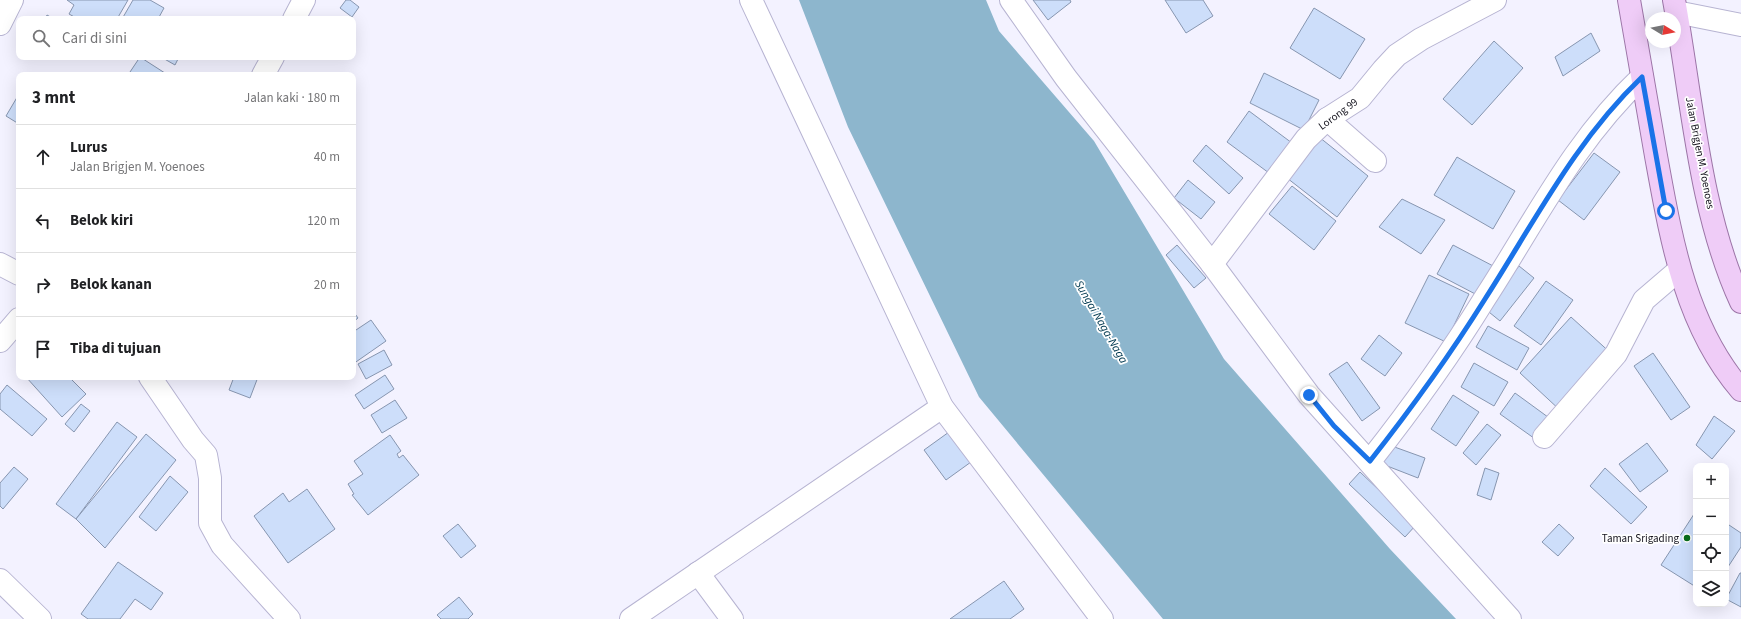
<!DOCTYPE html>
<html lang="id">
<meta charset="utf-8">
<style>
:root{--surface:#fff;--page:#f6f6f6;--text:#202124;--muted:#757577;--line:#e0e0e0}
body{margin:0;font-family:"Source Sans 3",sans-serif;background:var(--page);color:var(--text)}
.controls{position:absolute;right:12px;bottom:12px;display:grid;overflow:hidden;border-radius:8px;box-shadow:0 4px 16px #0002}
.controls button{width:36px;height:36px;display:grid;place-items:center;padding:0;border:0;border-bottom:1px solid var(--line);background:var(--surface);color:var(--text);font:20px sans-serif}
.compass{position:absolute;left:1645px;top:12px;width:36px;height:36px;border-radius:50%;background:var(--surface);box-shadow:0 4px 16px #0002;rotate:100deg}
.stop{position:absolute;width:12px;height:12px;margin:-9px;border:3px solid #1a73e8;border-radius:50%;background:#fff}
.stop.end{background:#1a73e8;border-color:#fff;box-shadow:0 1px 4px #0008}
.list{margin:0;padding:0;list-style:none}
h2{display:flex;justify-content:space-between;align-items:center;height:52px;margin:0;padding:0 16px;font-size:17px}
h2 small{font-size:13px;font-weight:400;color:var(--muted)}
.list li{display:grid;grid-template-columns:26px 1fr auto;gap:12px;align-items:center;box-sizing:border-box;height:64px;padding:0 16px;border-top:1px solid var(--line)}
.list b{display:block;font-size:15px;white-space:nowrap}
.list p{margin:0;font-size:13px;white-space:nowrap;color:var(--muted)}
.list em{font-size:13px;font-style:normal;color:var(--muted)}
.icon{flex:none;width:22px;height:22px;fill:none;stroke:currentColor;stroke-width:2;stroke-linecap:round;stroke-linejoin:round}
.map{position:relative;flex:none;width:1741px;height:619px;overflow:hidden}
.search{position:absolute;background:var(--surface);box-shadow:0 4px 16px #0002;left:16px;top:16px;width:340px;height:44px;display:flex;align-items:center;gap:10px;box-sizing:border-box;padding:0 14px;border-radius:8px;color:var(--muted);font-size:15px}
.panel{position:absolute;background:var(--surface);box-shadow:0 4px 16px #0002;left:16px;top:72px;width:340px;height:308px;border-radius:8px}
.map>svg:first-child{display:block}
</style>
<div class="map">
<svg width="1741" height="619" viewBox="0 0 1741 619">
<rect width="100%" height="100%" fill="#f3f2ff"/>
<path fill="#8db6cd" d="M799 0H986L999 31 1094 141 1224 359 1390 549 1456 619H1163L979 397 848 127Z"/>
<g fill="#cddefa" stroke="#8796b0">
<path d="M67 0H128L117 19H78L69 14 74 5Z"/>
<path d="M133 0H150L164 8 158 19H122Z"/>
<path d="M346 0H350L359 7 352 17 340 8Z"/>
<path d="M1033 0H1070L1071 2 1048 20Z"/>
<path d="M1165 0H1203L1213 16 1186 33Z"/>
<path d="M1314 8 1365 39 1340 79 1290 48Z"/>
<path d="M47 15 54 19H45Z"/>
<path d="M1591 33 1600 51 1563 76 1555 57Z"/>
<path d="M1494 41 1523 68 1472 125 1443 99Z"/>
<path d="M140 57 168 75H128Z"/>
<path d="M161 57H179L175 65Z"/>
<path d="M1264 73 1319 100 1304 130 1250 103Z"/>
<path d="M19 94V124L6 116Z"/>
<path d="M1249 111 1292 143 1269 173 1227 142Z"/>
<path d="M1319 137 1368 176 1337 217 1287 178Z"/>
<path d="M1206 145 1243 178 1229 194 1193 161Z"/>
<path d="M1594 153 1620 172 1584 220 1558 200Z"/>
<path d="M1457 157 1515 191 1493 229 1434 195Z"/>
<path d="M1188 180 1215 202 1201 219 1174 198Z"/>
<path d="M1292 186 1336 221 1314 250 1269 214Z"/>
<path d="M1402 199 1445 220 1421 254 1379 227Z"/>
<path d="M1177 245 1206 278 1194 288 1166 255Z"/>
<path d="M1453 245 1497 268 1481 297 1437 274Z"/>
<path d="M1519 266 1534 278 1500 321 1484 308Z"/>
<path d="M1429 275 1469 294 1446 342 1405 323Z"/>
<path d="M1546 281 1573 300 1541 345 1514 326Z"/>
<path d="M353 311 358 318 353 322Z"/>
<path d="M1571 317 1614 356 1562 412 1520 373Z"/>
<path d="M371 320 386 341 353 364V332Z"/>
<path d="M1488 326 1529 348 1517 370 1476 347Z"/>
<path d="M1379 335 1402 353 1385 376 1361 359Z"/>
<path d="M384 350 392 365 366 379 358 364Z"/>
<path d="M1653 353 1690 407 1671 420 1634 366Z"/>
<path d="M1347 362 1380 408 1362 421 1329 374Z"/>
<path d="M1474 363 1508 382 1494 406 1461 387Z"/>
<path d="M385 375 394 389 364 409 355 395Z"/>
<path d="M26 377H69L86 394 62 417Z"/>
<path d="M234 377H258L250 398 229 390Z"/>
<path d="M7 385 47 419 32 436 0 409V394Z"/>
<path d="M1515 393 1552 420 1538 441 1500 414Z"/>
<path d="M1453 395 1479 412 1456 446 1431 429Z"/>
<path d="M395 400 407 418 382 433 371 415Z"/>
<path d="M81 404 90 411 74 432 65 424Z"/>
<path d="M1714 416 1735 431 1712 459 1696 445Z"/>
<path d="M117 422 137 437 76 519 56 504Z"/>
<path d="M1487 424 1501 435 1476 465 1463 453Z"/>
<path d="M949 432 971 462 946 480 924 450Z"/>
<path d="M146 434 176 460 105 548 76 519Z"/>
<path d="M390 435 401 451 397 454 399 458 403 455 419 475 368 515 352 495 354 494 348 484 363 474 354 461Z"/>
<path d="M1647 443 1668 471 1640 492 1619 464Z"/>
<path d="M1389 445 1425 458 1418 478 1382 464Z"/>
<path d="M14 467 28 479 3 509 0 506V483Z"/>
<path d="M1485 468 1499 473 1491 500 1477 495Z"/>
<path d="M1605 468 1647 507 1631 524 1590 486Z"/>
<path d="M1360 472 1416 525 1405 537 1349 484Z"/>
<path d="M170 476 188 492 156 531 139 517Z"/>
<path d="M307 489 335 529 288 563 254 516 283 493 289 502Z"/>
<path d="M1696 511V587L1661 565Z"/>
<path d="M1726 523 1741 533V547L1726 570Z"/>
<path d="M458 524 476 546 461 558 443 536Z"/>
<path d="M1559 524 1574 538 1558 556 1542 542Z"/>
<path d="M118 562 163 593 151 610 135 599 120 619H88L81 614Z"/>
<path d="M1740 573H1741V607L1726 599Z"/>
<path d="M1004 581 1024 609 1010 619H950Z"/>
<path d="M459 597 473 614 468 619H441L437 615Z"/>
</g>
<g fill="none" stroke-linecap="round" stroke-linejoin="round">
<defs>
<g id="minor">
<path d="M751 0 942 407 1102 619"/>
<path d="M1011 0 1066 78 1212 264 1309 395 1510 619"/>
<path d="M1676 12 1741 25"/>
<path d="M294 19 304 0"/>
<path d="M0 24 12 0"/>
<path d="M263 75 273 57"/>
<path d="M1327 119 1375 161"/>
<path d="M0 264 19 274"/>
<path d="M1212 264 1306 139 1327 119 1360 98 1383 70 1397 55 1421 39 1495 0"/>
<path d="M0 341 19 319"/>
<path d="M150 377 193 440 206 455 210 478V523L222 545 289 619"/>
<path d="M1544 437 1616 354 1644 300 1679 270"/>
<path d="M1370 461C1411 409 1450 355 1485 298 1535 221 1574 141 1642 77"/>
<path d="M698 573 732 619"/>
<path d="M0 580 40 619"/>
<path d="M631 619 942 407"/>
</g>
<g id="major">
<path d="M1629 0C1638 52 1647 104 1656 156 1671 238 1685 325 1741 390"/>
<path d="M1674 0C1692 98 1699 211 1741 302"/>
</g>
</defs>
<use href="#minor" stroke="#b7b4d2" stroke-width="24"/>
<use href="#major" stroke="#9c75a7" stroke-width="24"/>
<use href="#minor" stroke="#fff" stroke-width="22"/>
<use href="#major" stroke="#efccf7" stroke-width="22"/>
</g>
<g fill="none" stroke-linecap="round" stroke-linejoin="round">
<path stroke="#1a73e8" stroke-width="5" d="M1309 395 1334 426 1370 461C1411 409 1450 355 1485 299 1535 221 1575 141 1642 77L1666 211"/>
</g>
<circle fill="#086d1a" stroke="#fff" stroke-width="1.5" cx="1687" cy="538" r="4"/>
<g text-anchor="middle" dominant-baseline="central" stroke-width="3.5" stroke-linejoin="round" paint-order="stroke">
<g font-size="11" fill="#13121c" stroke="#fff">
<text transform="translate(1338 114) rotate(-36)">Lorong 99</text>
<text transform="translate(1700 153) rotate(79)">Jalan Brigjen M. Yoenoes</text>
</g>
<g font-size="11" fill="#13121c" stroke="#fff" text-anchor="end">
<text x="1679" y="538">Taman Srigading</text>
</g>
<g font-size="12" font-style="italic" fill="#003950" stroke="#fff">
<text transform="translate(1101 322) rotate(60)">Sungai Naga-Naga</text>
</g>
</g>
</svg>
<div class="controls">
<button>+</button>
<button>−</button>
<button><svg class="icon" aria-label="locate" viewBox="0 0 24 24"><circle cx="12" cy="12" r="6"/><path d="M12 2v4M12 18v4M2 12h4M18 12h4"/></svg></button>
<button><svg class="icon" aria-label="layers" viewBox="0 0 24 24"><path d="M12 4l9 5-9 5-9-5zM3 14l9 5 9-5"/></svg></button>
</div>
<svg class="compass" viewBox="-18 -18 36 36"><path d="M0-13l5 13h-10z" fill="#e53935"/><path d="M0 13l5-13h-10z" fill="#757577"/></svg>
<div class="stop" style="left:1666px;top:211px"></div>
<div class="stop end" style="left:1309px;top:395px"></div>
<div class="search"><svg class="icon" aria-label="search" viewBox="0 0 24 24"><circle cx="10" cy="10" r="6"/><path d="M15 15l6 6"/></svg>Cari di sini</div>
<section class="panel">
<h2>3 mnt<small>Jalan kaki · 180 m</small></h2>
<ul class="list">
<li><svg class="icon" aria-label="ahead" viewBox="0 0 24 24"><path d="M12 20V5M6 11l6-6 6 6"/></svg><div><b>Lurus</b><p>Jalan Brigjen M. Yoenoes</p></div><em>40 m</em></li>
<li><svg class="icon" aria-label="left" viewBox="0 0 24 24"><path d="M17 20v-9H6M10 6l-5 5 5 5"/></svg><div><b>Belok kiri</b></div><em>120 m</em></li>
<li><svg class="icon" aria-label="right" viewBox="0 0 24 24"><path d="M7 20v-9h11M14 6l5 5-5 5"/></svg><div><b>Belok kanan</b></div><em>20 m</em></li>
<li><svg class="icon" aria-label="arrive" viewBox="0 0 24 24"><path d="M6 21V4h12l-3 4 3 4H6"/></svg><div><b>Tiba di tujuan</b></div></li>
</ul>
</section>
</div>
